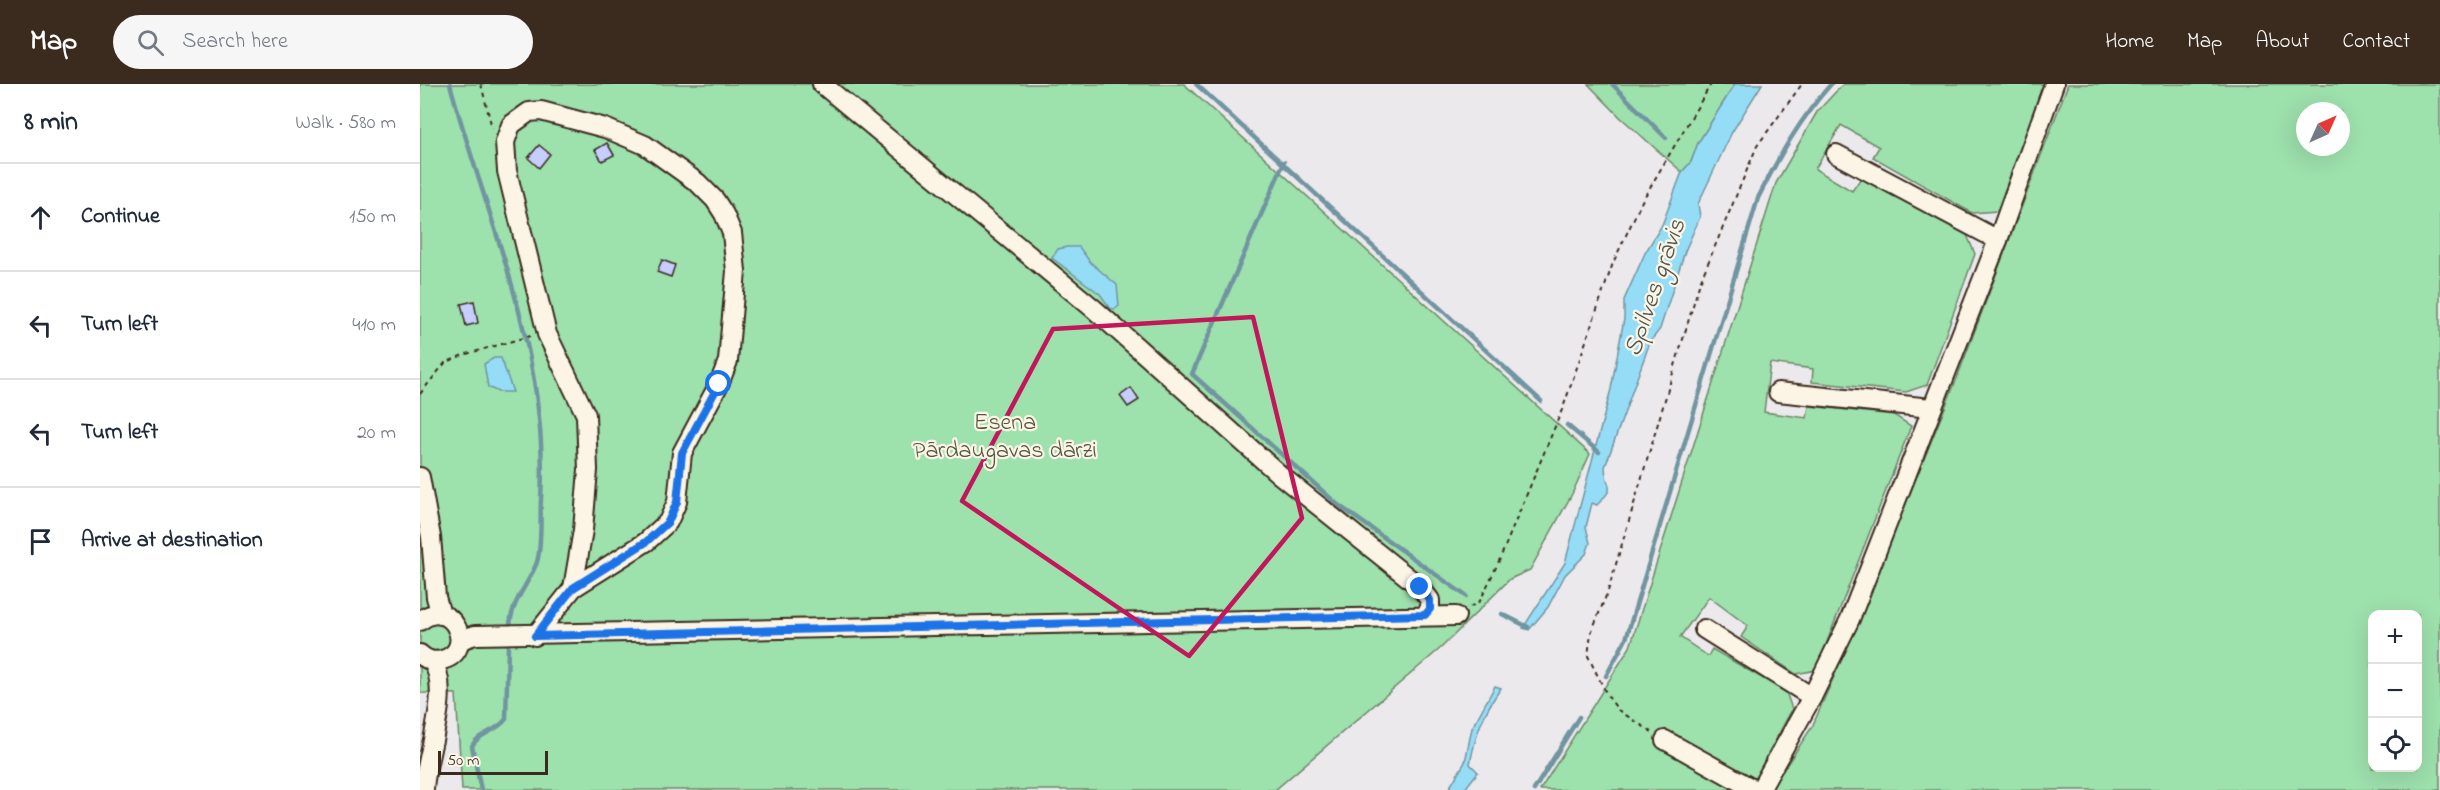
<!DOCTYPE html>
<html lang="en">
<head>
<meta charset="utf-8">
<style>
	body { margin:0; font-family:"Indie Flower",sans-serif; background:#f6f6f7; color:#1f2937 }
	.controls { position:absolute; right:18px; bottom:18px; display:grid; overflow:hidden; border-radius:12px; box-shadow:0 6px 24px #0002 }
	.controls button { width:54px; height:54px; display:grid; place-items:center; padding:0; border:0; border-bottom:2px solid #e0e1e3; background:#fff; color:#1f2937; font:30px sans-serif }
	.compass { position:absolute; left:1876px; top:18px; width:54px; height:54px; border-radius:50%; background:#fff; box-shadow:0 6px 24px #0002; rotate:45deg }
	.scale { position:absolute; left:18px; bottom:15px; width:110px; box-sizing:border-box; padding-left:6px; border:3px solid #3b2a1e; border-top:0; font-size:16px; line-height:21px; white-space:nowrap; color:#3b2a1e; -webkit-text-stroke:4px #fcf5e5; paint-order:stroke }
	.stop { position:absolute; width:18px; height:18px; margin:-14px; border:4px solid #1a73e8; border-radius:50%; background:#fff }
	.stop.end { background:#1a73e8; border-color:#fff; box-shadow:0 2px 6px #0008 }
	.list { margin:0; padding:0; list-style:none }
	h2 { display:flex; justify-content:space-between; align-items:center; height:78px; margin:0; padding:0 24px; font-size:26px }
	h2 small { font-size:20px; font-weight:400; color:#747a83 }
	.list li { display:grid; grid-template-columns:39px 1fr auto; gap:18px; align-items:center; box-sizing:border-box; height:108px; padding:0 24px; border-top:2px solid #e0e1e3 }
	.list b { display:block; font-size:22px; white-space:nowrap }
	.list em { font-size:20px; font-style:normal; color:#747a83 }
	.icon { flex:none; width:33px; height:33px; fill:none; stroke:currentColor; stroke-width:2; stroke-linecap:round; stroke-linejoin:round }
	.map { position:relative; flex:none; width:2020px; height:706px; overflow:hidden }
	header { display:flex; align-items:center; gap:36px; box-sizing:border-box; height:84px; padding:0 30px; background:#3b2a1e; color:#fff }
	header strong { font-size:28px }
	nav { display:flex; gap:33px; margin-inline-start:auto; font-size:21px }
	.search { width:420px; height:54px; background:#f6f6f7; display:flex; align-items:center; gap:15px; box-sizing:border-box; padding:0 21px; border-radius:33px; color:#747a83; font-size:22px }
	main { display:flex }
	aside { flex:1; background:#fff }
	.map>svg:first-child { display:block }
</style>
</head>
<body>
<header>
<strong>Map</strong>
<div class="search"><svg class="icon" aria-label="search" viewBox="0 0 24 24"><circle cx="10" cy="10" r="6"/><path d="M15 15l6 6"/></svg>Search here</div>
<nav><a>Home</a><a>Map</a><a>About</a><a>Contact</a></nav>
</header>
<main>
<aside>
<h2>8 min<small>Walk · 580 m</small></h2>
<ul class="list">
<li><svg class="icon" aria-label="ahead" viewBox="0 0 24 24"><path d="M12 20V5M6 11l6-6 6 6"/></svg><div><b>Continue</b></div><em>150 m</em></li>
<li><svg class="icon" aria-label="left" viewBox="0 0 24 24"><path d="M17 20v-9H6M10 6l-5 5 5 5"/></svg><div><b>Turn left</b></div><em>410 m</em></li>
<li><svg class="icon" aria-label="left" viewBox="0 0 24 24"><path d="M17 20v-9H6M10 6l-5 5 5 5"/></svg><div><b>Turn left</b></div><em>20 m</em></li>
<li><svg class="icon" aria-label="arrive" viewBox="0 0 24 24"><path d="M6 21V4h12l-3 4 3 4H6"/></svg><div><b>Arrive at destination</b></div></li>
</ul>
</aside>
<div class="map">
<svg width="2020" height="706" viewBox="0 0 2020 706">
	<rect width="100%" height="100%" fill="#ece9ed"/>
	<filter id="ink" filterUnits="userSpaceOnUse"><feTurbulence type="fractalNoise" baseFrequency=".0167" numOctaves="2"/><feDisplacementMap in="SourceGraphic" scale="12" xChannelSelector="R" yChannelSelector="G"/><feConvolveMatrix kernelMatrix="1 2 1 2 8 2 1 2 1" color-interpolation-filters="sRGB"/></filter>
	<g filter="url(#ink)">
		<!-- green -->
		<g fill="#9de1ad" stroke="#6c8666" stroke-width="1.5" fill-rule="evenodd">
			<polygon points="0,0 764,0 1170,370 1152,410 1110,486 1090,495 1022,563 855,706 42,706 36,610 0,609"/>
			<polygon points="1168,0 1315,0 1278,59 1271,78 1262,88 1200,33"/>
			<polygon points="1423,0 1624,0 1577,127 1552,129 1453,73 1459,63 1421,41 1395,85 1432,107 1441,94 1547,151 1555,170 1507,301 1486,308 1392,298 1393,285 1350,279 1344,328 1387,334 1389,322 1474,331 1491,342 1396,586 1376,590 1321,553 1328,542 1289,513 1260,553 1288,572 1292,565 1366,608 1372,625 1329,706 1120,706 1210,563 1356,99 1397,28"/>
			<path d="M1648 0H2020V706H1350L1392 643 1433 549 1537 294ZM1885 27H1921V63H1885ZM1952 530H1998V684H1952Z"/>
		</g>
		<!-- water -->
		<g fill="#95ddf7" stroke="#7195a0" stroke-width="1.5">
			<path d="M1315 0H1342L1312 48 1278 120 1280 133 1265 167 1240 245 1230 258 1185 383C1185 406 1199 399 1177 421L1172 419 1166 443 1170 459 1166 470 1145 491 1128 523 1109 546 1103 544 1145 479 1191 305 1204 235V216L1225 169 1242 141 1262 88 1271 78 1278 59Z"/>
			<polygon points="647,163 659,163 670,178 697,201 699,222 695,225 691,225 680,210 632,174 638,165"/>
			<polygon points="74,274 81,274 93,308 78,308 68,303 64,280"/>
			<path d="M1075 602 1081 604C1062 631 1056 649 1050 680L1058 688 1044 706H1028L1045 678 1052 644Z"/>
		</g>
		<g fill="none" stroke-linecap="round" stroke-linejoin="round">
			<!-- stream -->
			<g stroke="#7195a0" stroke-width="4.5">
				<path d="M30 0C67 137 130 269 121 415 120 432 122 462 117 478 109 500 92 516 90 541"/>
				<polyline points="776,0 1121,317"/>
				<polyline points="1192,0 1246,54"/>
				<polyline points="864,78 772,290 917,420 1046,512"/>
				<polyline points="1147,341 1179,368"/>
				<polyline points="1082,530 1108,543"/>
				<path d="M1186 592 1206 555 1338 114C1359 72 1380 35 1411 0"/>
				<path d="M61 706 52 662C58 649 77 648 86 635L88 563"/>
				<polyline points="1114,706 1159,633"/>
			</g>
		</g>
		<!-- building -->
		<g fill="#c6cdff" stroke="#3b2a1e" stroke-width="1.5">
			<polygon points="187,59 194,71 182,77 175,66"/>
			<polygon points="119,61 130,70 119,84 108,74"/>
			<polygon points="242,176 255,181 251,193 237,188"/>
			<polygon points="54,217 58,239 46,242 41,220"/>
			<polygon points="711,304 719,316 708,323 700,312"/>
		</g>
		<g fill="none" stroke-linecap="round" stroke-linejoin="round">
			<!-- minor casing -->
			<g stroke="#3b2a1e" stroke-width="22">
				<g id="minor">
					<polyline points="402,0 674,225 860,391 1000,503 1010,516 1010,525 1005,531"/>
					<polyline points="1416,70 1578,156"/>
					<polyline points="1358,308 1511,324"/>
					<polyline points="0,393 11,453 16,513 21,531"/>
					<path d="M0 537C32 511 58 567 22 576 14 578 6 576 0 570"/>
					<polyline points="1284,545 1392,613"/>
					<polyline points="115,552 153,504 163,446 168,386 166,331 127,250 87,87 85,58 91,41 109,28 121,27 185,44 225,61 278,99 295,116 304,130 312,149 316,187 308,277 299,300 262,369 257,418 248,438 226,458 153,504"/>
					<polyline points="40,556 55,551 1036,532"/>
					<polyline points="1245,656 1335,706"/>
					<path d="M4 706C5 672 33 607 12 577"/>
					<polyline points="1340,706 1392,613 1430,535 1578,156 1634,0"/>
				</g>
			</g>
			<!-- path -->
			<g stroke="#3b2a1e" stroke-width="2" stroke-dasharray="4.5 4.5" stroke-linecap="butt">
				<polyline points="61,0 72,44"/>
				<polyline points="0,310 25,279 43,271 110,252"/>
				<polyline points="1050,523 1060,517 1079,477 1144,321 1193,179 1222,117 1291,0"/>
				<polyline points="1232,648 1198,626 1187,611 1168,572 1171,549 1188,507 1280,198 1337,62 1382,0"/>
			</g>
			<!-- minor -->
			<use href="#minor" stroke="#fcf5e5" stroke-width="18"/>
		</g>
	</g>
	<g fill="none" stroke-linecap="round" stroke-linejoin="round" filter="url(#ink)">
		<!-- route -->
		<polyline stroke="#1a73e8" stroke-width="8" points="299,300 262,369 257,418 248,438 226,458 153,504 115,552 1005,531 1010,525 1010,516 1000,503"/>
	</g>
	<!-- marked area -->
	<path fill="none" stroke="#c2185b" stroke-width="4.5" stroke-linejoin="round" d="M833 233 882 434 769 572 542 417 633 245Z"/>
	<g text-anchor="middle" dominant-baseline="central" stroke-width="4.5" stroke-linejoin="round" paint-order="stroke">
		<!-- park labels -->
		<g font-size="24" fill="#545842" stroke="#fcf5e5">
			<text x="585" y="339">Esena<tspan x="585" dy="28">Pārdaugavas dārzi</tspan></text>
		</g>
		<!-- water labels -->
		<g font-size="26" font-style="italic" fill="#525754" stroke="#fcf5e5">
			<text transform="translate(1236 204) rotate(-71)">Spilves grāvis</text>
		</g>
	</g>
</svg>
<div class="controls">
<button>+</button>
<button>−</button>
<button><svg class="icon" aria-label="locate" viewBox="0 0 24 24"><circle cx="12" cy="12" r="6"/><path d="M12 2v4M12 18v4M2 12h4M18 12h4"/></svg></button>
</div>
<svg class="compass" viewBox="-18 -18 36 36"><path d="M0-13l5 13h-10z" fill="#e53935"/><path d="M0 13l5-13h-10z" fill="#747a83"/></svg>
<div class="scale">50 m</div>
<div class="stop" style="left:299px;top:300px"></div>
<div class="stop end" style="left:1000px;top:503px"></div>
</div>
</main>
</body>
</html>
